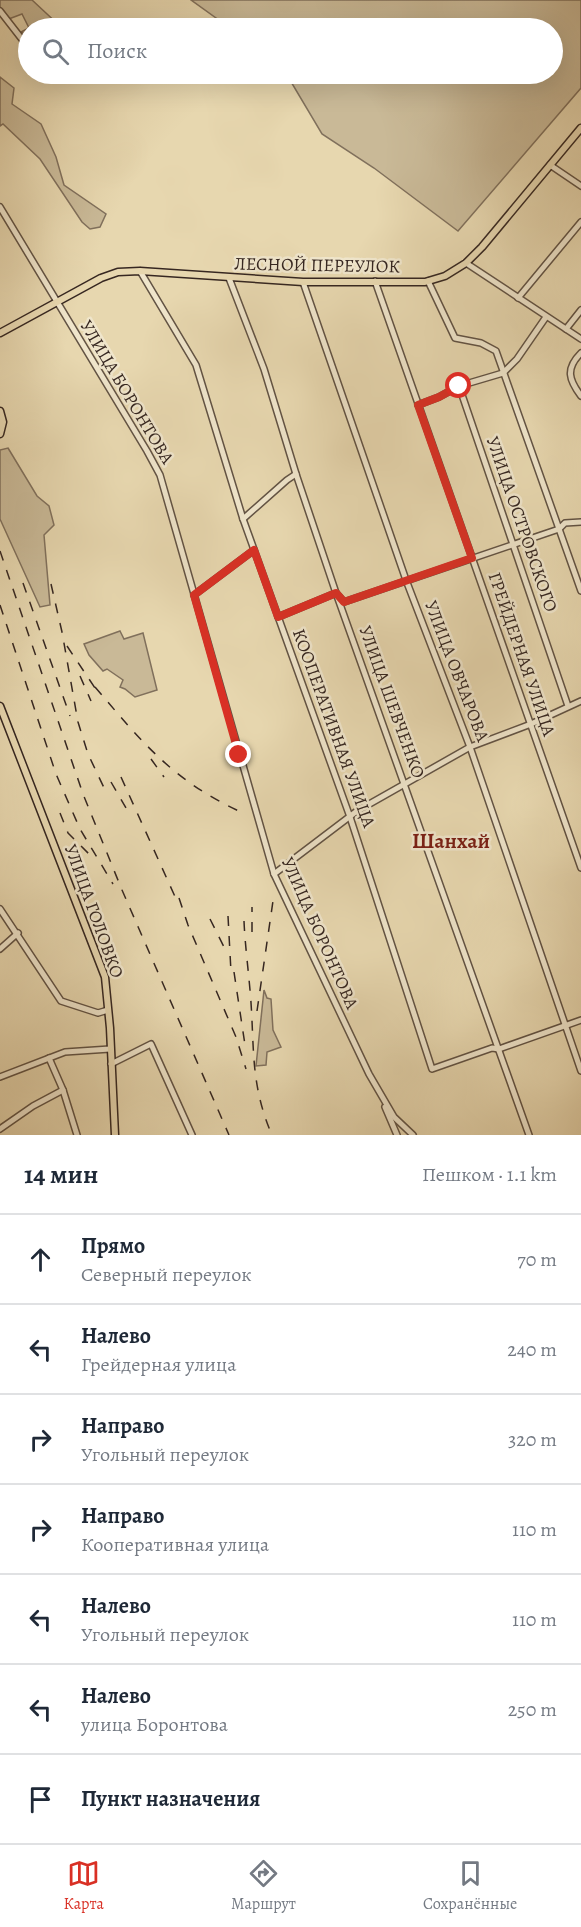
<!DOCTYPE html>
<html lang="ru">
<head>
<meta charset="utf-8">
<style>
	body { margin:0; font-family:Alegreya,serif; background:#f2f2f3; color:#1f2937 }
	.stop { position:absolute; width:18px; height:18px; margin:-14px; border:4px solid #d93025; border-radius:50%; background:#fff }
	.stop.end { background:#d93025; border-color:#fff; box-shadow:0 2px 6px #0008 }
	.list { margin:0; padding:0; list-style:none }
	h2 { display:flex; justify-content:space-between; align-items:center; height:78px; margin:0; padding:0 24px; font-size:26px }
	h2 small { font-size:20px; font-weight:400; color:#747a83 }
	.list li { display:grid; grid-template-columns:39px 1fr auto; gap:18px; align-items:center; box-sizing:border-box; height:90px; padding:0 24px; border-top:2px solid #e0e1e3 }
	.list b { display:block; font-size:22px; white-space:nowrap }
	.list p { margin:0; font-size:20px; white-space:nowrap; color:#747a83 }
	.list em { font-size:20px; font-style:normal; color:#747a83 }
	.icon { flex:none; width:33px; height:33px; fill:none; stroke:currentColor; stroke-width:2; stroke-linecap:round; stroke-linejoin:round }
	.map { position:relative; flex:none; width:581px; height:1135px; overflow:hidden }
	.search { position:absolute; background:#fff; box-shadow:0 6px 24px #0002; left:18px; right:18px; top:18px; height:66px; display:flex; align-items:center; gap:15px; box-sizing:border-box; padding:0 21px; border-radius:33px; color:#747a83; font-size:22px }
	.sheet { height:708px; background:#fff }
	nav { display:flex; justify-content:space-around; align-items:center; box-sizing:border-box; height:84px; border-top:2px solid #e0e1e3; background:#fff; font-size:16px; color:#747a83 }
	nav a { display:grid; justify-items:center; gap:3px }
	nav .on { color:#d93025 }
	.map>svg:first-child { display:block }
</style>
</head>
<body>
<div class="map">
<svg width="581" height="1135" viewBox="0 0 581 1135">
	<rect width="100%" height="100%" fill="#e7d7af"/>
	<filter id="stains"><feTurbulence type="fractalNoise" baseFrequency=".00333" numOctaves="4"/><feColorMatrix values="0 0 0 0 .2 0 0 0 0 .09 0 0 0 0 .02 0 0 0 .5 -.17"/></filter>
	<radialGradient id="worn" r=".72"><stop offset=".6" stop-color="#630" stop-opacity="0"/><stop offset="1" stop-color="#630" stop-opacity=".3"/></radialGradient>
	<!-- green -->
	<g fill="#c9b997" stroke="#80705c" stroke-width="1.5">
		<polygon points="0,0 32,0 61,27 28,28 28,35 21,32 29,28 22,14 6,20 0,11"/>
		<polygon points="191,0 581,0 581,88 458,231 374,168 322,134 290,80 283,74 552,74 552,28 230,28"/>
		<polygon points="0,77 14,88 12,104 41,124 56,157 64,185 106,214 100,227 90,229 82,222 40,159 3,124 0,126"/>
		<polygon points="8,448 37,496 49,506 54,525 44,535 50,605 40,607 0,519 0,450"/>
		<polygon points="120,631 124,639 143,633 157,690 135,697 125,689 120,687 123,680 107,669 103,671 89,655 84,644"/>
		<polygon points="264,990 267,998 271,999 273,1030 281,1047 267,1052 266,1065 256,1066"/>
	</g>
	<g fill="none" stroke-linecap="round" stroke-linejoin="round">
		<!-- minor casing -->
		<g stroke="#625344" stroke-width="8">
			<g id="minor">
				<polyline points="0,11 28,47"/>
				<polyline points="550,165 581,186"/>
				<polyline points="0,207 147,451 160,475 274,874 369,1074 394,1117 413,1135"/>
				<polyline points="466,263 581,339"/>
				<polyline points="140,271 196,365 243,519 350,817 432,1069 492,1048 499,1049 581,1020"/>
				<polyline points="229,278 264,369 296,474 336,593 529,1135"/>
				<polyline points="375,281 581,868"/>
				<polyline points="428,281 455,338 481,343 496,351 581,591"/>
				<polyline points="303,282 406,580 470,747 581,1071"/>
				<polyline points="518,298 581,222"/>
				<polyline points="566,329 581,310"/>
				<path d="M581 353C565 369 569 380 581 396"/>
				<polyline points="459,386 568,706"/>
				<polyline points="418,405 439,397 459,386 503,373 517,359 546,317"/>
				<polyline points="243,519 287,480 296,474"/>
				<polyline points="194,595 254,550"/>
				<polyline points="278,617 336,593 344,602 559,529 565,523 581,522"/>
				<polyline points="274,874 357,811 470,747 531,724 581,701"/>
				<polyline points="0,909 61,1001 98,1013 108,1010"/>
				<polyline points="0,949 18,933"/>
				<polyline points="49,1058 63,1090 77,1135"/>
				<polyline points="111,1064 151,1044 192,1135"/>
				<polyline points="0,1077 65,1052 110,1049"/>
				<polyline points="385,1107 397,1135"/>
				<polyline points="0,1129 33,1106 63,1090"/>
			</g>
		</g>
		<!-- major casing -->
		<g stroke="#362721" stroke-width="9">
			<g id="major">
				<polyline points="0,333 101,278 118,272 140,271 303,282 425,282 445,276 466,263 482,247 581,128"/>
				<polyline points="0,411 3,422 0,434"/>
				<polyline points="0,706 105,977 110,1028 115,1135"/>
			</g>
		</g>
		<!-- minor -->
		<use href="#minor" stroke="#efe5cb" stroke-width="5"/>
		<!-- major -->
		<use href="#major" stroke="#e7d7af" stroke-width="6"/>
		<!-- rail -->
		<g stroke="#362721" stroke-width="1.5" stroke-dasharray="10 10" stroke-linecap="butt">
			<polyline points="0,551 83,794 122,890 229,1135"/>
			<polyline points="23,583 70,716"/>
			<polyline points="51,584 62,632 78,722 88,754 106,792"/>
			<polyline points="0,605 56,774 80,829 113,884"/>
			<polyline points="67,646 99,694"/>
			<polyline points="80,676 91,701"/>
			<path d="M95 687C142 742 173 781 241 812"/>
			<polyline points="151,759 164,777"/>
			<polyline points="121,777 177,901"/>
			<polyline points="111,782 130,815"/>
			<polyline points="60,813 68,833 91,856"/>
			<polyline points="179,898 188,925 236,1037 246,1069"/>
			<polyline points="228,916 231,972"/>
			<polyline points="210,919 227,953"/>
			<path d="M244 921C245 944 248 967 250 990 255 1044 249 1082 272 1135"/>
			<polyline points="252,932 252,907"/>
			<polyline points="234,972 245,1045"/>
			<polyline points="257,1011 274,894"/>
		</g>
	</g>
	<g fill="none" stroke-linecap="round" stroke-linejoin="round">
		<!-- route -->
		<polyline stroke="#d93025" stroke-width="8" points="239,755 194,595 254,550 278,617 336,593 344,602 472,558 418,405 439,397 459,386"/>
	</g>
	<g text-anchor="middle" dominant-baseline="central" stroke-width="5" stroke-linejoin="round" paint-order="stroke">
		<!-- street labels -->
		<g font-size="18" fill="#362721" stroke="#efe5cb">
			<text transform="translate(317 265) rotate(1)">ЛЕСНОЙ ПЕРЕУЛОК</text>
			<text transform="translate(127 392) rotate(59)">УЛИЦА БОРОНТОВА</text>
			<text transform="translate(522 524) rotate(71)">УЛИЦА ОСТРОВСКОГО</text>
			<text transform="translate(522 654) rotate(71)">ГРЕЙДЕРНАЯ УЛИЦА</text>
			<text transform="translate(457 671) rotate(69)">УЛИЦА ОВЧАРОВА</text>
			<text transform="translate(392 702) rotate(70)">УЛИЦА ШЕВЧЕНКО</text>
			<text transform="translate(334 728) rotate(70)">КООПЕРАТИВНАЯ УЛИЦА</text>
			<text transform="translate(94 911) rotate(70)">УЛИЦА ГОЛОВКО</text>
			<text transform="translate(320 933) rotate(66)">УЛИЦА БОРОНТОВА</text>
		</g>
		<!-- quarter labels -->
		<g font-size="21" font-weight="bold" fill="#7a1f14" stroke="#efe5cb">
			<text x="451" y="841">Шанхай</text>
		</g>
	</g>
	<rect width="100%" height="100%" filter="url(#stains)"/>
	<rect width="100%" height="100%" fill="url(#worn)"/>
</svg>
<div class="stop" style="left:459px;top:386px"></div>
<div class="stop end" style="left:239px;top:755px"></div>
<div class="search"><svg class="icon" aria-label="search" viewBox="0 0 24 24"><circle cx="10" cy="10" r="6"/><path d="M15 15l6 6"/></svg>Поиск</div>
</div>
<section class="sheet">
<h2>14 мин<small>Пешком · 1.1 km</small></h2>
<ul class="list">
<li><svg class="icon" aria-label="ahead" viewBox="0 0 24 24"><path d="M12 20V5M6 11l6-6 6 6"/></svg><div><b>Прямо</b><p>Северный переулок</p></div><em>70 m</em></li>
<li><svg class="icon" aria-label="left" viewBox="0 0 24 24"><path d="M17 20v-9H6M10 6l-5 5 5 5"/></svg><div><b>Налево</b><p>Грейдерная улица</p></div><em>240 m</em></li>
<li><svg class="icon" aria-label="right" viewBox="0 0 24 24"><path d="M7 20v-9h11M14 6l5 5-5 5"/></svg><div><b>Направо</b><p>Угольный переулок</p></div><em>320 m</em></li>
<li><svg class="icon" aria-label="right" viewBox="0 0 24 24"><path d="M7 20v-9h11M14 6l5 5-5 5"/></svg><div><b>Направо</b><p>Кооперативная улица</p></div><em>110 m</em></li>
<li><svg class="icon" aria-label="left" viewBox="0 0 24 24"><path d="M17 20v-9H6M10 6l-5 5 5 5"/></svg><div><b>Налево</b><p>Угольный переулок</p></div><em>110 m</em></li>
<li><svg class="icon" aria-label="left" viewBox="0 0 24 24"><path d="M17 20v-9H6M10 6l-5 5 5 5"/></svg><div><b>Налево</b><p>улица Боронтова</p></div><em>250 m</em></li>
<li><svg class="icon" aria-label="arrive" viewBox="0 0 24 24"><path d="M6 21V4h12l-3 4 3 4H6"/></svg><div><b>Пункт назначения</b></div></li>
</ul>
</section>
<nav>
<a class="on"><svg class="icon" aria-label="map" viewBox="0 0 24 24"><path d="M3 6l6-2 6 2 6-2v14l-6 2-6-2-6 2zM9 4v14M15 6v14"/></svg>Карта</a>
<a><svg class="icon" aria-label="directions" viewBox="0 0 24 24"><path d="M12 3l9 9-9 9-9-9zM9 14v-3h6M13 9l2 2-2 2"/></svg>Маршрут</a>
<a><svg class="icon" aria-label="saved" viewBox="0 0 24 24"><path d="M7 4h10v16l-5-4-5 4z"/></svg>Сохранённые</a>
</nav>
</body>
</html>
